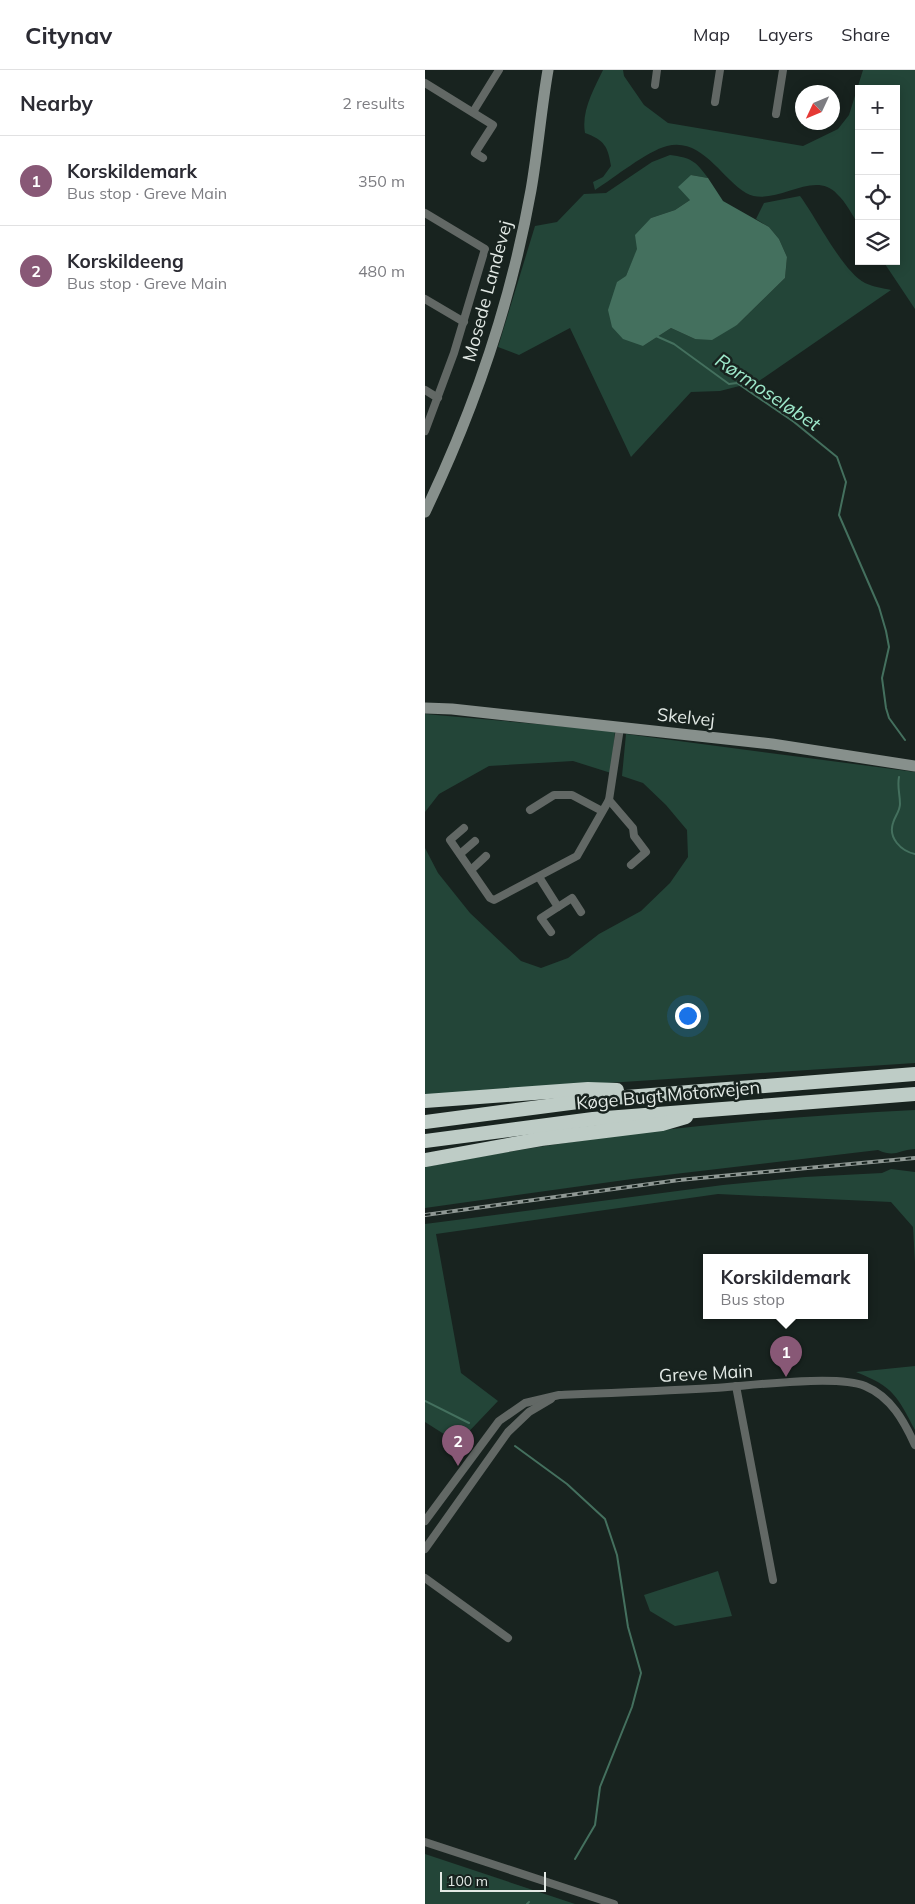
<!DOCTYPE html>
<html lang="en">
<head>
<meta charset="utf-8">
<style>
	body { margin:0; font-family:Mulish,sans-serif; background:#f7f7f7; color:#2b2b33 }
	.controls { position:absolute; right:15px; top:15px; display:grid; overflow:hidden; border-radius:0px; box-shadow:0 2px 12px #0003 }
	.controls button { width:45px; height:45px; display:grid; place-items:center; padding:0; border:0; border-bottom:1px solid #e1e1e2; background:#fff; color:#2b2b33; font:25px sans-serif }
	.compass { position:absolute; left:370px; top:15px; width:45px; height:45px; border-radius:50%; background:#fff; box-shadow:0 2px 12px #0003; rotate:226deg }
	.scale { position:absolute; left:15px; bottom:12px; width:106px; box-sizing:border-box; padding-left:5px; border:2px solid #e2e9e5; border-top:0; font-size:14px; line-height:18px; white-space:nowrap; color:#e2e9e5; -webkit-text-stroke:4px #18231f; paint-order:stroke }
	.you { position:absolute; left:262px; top:945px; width:18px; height:18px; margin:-12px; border:4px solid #fff; border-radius:50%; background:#1a73e8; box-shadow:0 0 0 8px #1a73e833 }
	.badge { display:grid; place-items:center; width:32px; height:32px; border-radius:50%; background:#885876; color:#fff; font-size:16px; font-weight:700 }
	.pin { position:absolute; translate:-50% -41px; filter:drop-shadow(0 1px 2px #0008) }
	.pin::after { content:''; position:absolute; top:26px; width:18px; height:15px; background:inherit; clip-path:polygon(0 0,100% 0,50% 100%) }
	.popup { position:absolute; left:278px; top:1184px; width:165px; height:65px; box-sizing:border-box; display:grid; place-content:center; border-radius:0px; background:#fff; filter:drop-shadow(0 1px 4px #0005); font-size:16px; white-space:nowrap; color:#7c7c81 }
	.popup b { font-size:19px; color:#2b2b33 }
	.popup::after { content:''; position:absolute; left:50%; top:100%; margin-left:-10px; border:10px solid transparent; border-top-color:#fff }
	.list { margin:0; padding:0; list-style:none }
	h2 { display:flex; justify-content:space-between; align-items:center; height:65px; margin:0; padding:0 20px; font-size:21px }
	h2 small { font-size:16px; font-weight:400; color:#7c7c81 }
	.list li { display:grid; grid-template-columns:32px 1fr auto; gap:15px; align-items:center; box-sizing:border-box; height:90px; padding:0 20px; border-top:1px solid #e1e1e2 }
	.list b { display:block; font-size:19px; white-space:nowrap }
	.list p { margin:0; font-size:16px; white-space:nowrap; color:#7c7c81 }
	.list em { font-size:16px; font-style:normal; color:#7c7c81 }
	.icon { flex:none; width:28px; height:28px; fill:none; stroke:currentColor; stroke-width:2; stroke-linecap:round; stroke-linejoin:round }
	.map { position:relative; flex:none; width:490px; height:1834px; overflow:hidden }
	header { display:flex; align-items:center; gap:30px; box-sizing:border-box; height:70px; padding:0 25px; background:#fff; border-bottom:1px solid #e1e1e2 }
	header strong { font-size:24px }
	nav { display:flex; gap:28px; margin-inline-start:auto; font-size:18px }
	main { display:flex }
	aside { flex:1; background:#fff }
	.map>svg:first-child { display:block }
</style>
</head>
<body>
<header>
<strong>Citynav</strong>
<nav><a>Map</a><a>Layers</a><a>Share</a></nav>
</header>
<main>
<aside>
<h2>Nearby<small>2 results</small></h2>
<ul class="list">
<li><span class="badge">1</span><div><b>Korskildemark</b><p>Bus stop · Greve Main</p></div><em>350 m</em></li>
<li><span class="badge">2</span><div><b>Korskildeeng</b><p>Bus stop · Greve Main</p></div><em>480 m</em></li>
</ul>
</aside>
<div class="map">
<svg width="490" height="1834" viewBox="0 0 490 1834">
	<rect width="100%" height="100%" fill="#18231f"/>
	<!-- green -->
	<g fill="#234538">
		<path d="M178 0H198L199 6 219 35 243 53 378 76 413 59 424 45 438 0H490V239L458 191H471V19H434V155C427 145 421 132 412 124 388 98 349 139 321 123 297 109 277 67 242 76 222 81 189 108 170 120L168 112 178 107 186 96C183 76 179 70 160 63 156 41 169 19 178 0Z"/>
		<path d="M245 85C266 88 270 90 283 108L266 105 265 130 250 140 226 148 201 206 218 276 246 258 270 269 312 255 360 208 362 187 354 169 344 157 331 149 339 133 375 126C391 147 418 202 440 213 448 217 458 218 466 220L334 311 295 321 266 322 206 387 145 258 94 285 73 277 110 156 132 152 159 124 181 123 227 92Z"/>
		<polygon points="0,644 190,661 186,703 148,691 64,696 14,724 0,742"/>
		<polygon points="201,664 490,702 490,993 0,1025 0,778 13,803 45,843 96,891 116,898 143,888 174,864 216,841 245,813 263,787 262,760 241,735 218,713 197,706"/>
		<path d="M490 1040V1079C472 1080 471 1088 453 1080L207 1109 0 1138V1097C162 1065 326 1048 490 1040Z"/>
		<polygon points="466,1099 490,1102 490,1193 488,1157 466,1132 293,1124 11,1164 36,1303 73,1331 33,1373 0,1352 0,1154 298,1115 380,1107 457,1103"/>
		<path d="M490 1296V1360C472 1326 469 1317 431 1302Z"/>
		<polygon points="293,1501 307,1546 250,1556 225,1541 219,1525"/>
		<polygon points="0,1784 150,1834 0,1834"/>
	</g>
	<!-- water -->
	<polygon fill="#44705e" points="266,105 283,108 298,131 344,157 354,169 362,187 360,208 312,255 287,270 270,269 246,258 218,276 198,269 187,257 183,240 192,212 201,206 212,179 210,165 226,148 250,140 265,130 253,117"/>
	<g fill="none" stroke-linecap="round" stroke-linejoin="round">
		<!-- stream -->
		<g stroke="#44705e" stroke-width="2">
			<polyline points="231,266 249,274 304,314 312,313 369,352 412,387 421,412 414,445 454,537 461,561 464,577 457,608 461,638 464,648 480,670"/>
			<path d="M474 707C472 717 475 724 475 734 475 741 470 746 468 753 463 768 476 781 490 784"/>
			<polyline points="0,1331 44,1353"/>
			<polyline points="90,1376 142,1414 180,1449 192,1485 203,1557 216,1603 207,1637 175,1717 170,1755 150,1789"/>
			<polyline points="102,1834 104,1832"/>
		</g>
		<!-- street -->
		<g stroke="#626865" stroke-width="8">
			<polyline points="0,13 68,55 50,83 58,88"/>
			<polyline points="230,15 232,0"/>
			<polyline points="290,32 295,0"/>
			<polyline points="48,42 74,0"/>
			<polyline points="351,44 358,0"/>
			<polyline points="0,143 60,179 29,283 0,361"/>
			<polyline points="0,229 39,252"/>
			<polyline points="0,320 13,328"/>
			<polyline points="184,730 208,758 209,766 221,782 206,795"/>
			<polyline points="105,740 129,725 147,725 177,741"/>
			<polyline points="39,758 25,770 65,828 69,830 152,786 184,730 195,658"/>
			<polyline points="35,784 50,771"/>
			<polyline points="46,800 61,786"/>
			<polyline points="114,807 133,837 116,848 126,862"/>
			<polyline points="133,837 147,828 156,842"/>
			<polyline points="311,1316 348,1510"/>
			<path d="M0 1451 74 1351 100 1333 134 1325C185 1323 237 1321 289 1318 323 1316 412 1304 440 1316 466 1327 479 1351 490 1375"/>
			<polyline points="0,1479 83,1362 104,1342 126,1329"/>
			<polyline points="0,1508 83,1568"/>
			<polyline points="0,1772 189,1834"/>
		</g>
		<!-- secondary -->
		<g stroke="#87908c" stroke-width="11">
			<path d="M0 442C49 340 86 232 106 120 113 80 116 40 123 0"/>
			<polyline points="0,638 27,639 347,674 490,696"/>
		</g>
		<!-- highway -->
		<g stroke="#beccc6" stroke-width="14">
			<polyline points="0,1031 163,1019 192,1020"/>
			<polyline points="0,1052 176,1029 490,1004"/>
			<polyline points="0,1071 168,1049 490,1024"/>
			<polyline points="0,1090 116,1069 237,1054 261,1047"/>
		</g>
		<!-- rail casing -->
		<g stroke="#8f9894" stroke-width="4">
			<polyline id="rail" points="0,1145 254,1110 490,1088"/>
		</g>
		<!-- rail -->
		<use href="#rail" stroke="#18231f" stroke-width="2" stroke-dasharray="5.5" stroke-linecap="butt"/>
	</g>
	<g text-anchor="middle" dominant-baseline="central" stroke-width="5" stroke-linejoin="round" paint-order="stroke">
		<!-- street labels -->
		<g font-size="18" fill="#e2e9e5" stroke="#18231f">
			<text transform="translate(62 221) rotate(-75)">Mosede Landevej</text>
			<text transform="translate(261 647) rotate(6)">Skelvej</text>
			<text transform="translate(243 1025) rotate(-5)">Køge Bugt Motorvejen</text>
			<text transform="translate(281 1303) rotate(-3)">Greve Main</text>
		</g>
		<!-- water labels -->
		<g font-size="19" font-style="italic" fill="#9ee9cb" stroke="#18231f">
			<text transform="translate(343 322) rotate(34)">Rørmoseløbet</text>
		</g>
	</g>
</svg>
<div class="controls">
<button>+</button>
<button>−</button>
<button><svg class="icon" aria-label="locate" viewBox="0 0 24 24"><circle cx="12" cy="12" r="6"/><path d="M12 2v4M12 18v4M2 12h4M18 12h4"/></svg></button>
<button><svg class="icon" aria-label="layers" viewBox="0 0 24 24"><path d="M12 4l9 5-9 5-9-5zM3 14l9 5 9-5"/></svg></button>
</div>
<svg class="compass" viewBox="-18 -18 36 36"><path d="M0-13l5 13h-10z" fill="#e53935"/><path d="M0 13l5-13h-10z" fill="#7c7c81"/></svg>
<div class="scale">100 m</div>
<div class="you"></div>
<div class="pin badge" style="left:361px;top:1307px">1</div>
<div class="popup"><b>Korskildemark</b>Bus stop</div>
<div class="pin badge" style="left:33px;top:1396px">2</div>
</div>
</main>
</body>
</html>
